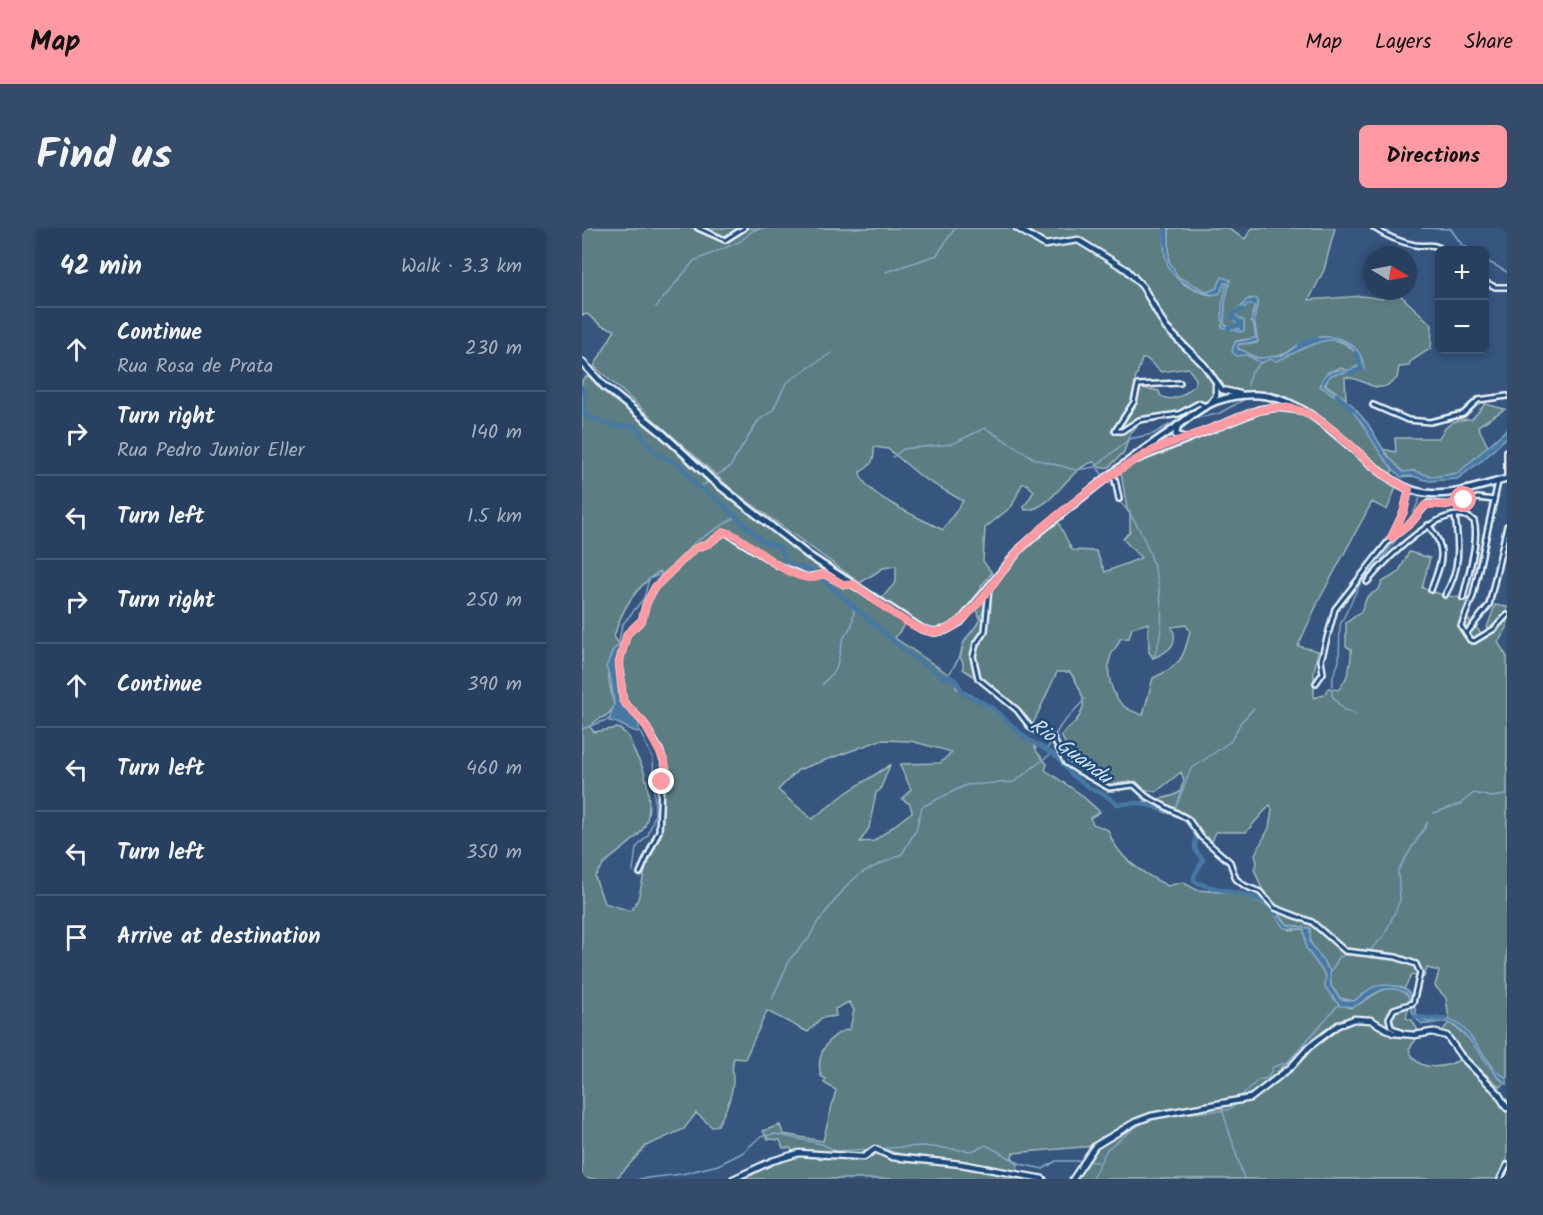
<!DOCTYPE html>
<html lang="en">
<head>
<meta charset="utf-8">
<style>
	body { margin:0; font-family:Kalam,sans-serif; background:#344b69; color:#f1f3f6 }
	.controls { position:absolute; right:18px; top:18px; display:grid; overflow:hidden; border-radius:9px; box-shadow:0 3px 9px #0003 }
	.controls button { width:54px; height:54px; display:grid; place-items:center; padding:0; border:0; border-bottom:2px solid #445975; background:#284060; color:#f1f3f6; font:30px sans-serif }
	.compass { position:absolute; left:781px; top:18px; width:54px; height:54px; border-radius:50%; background:#284060; box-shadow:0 3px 9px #0003; rotate:100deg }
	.stop { position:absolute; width:18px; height:18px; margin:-14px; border:4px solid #ff9aa2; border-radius:50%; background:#fff }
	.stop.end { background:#ff9aa2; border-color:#fff; box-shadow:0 2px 6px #0008 }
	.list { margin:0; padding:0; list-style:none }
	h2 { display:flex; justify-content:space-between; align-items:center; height:78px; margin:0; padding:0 24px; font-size:26px }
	h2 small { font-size:20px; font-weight:400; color:#a5afbd }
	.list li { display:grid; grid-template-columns:39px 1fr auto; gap:18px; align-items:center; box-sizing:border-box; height:84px; padding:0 24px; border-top:2px solid #445975 }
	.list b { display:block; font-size:22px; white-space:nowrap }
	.list p { margin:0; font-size:20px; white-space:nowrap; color:#a5afbd }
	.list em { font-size:20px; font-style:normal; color:#a5afbd }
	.icon { flex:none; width:33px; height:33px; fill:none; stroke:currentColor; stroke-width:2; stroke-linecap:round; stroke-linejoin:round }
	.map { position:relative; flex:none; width:925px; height:951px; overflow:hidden; border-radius:9px }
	header { display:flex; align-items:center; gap:36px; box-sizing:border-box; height:84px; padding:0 30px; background:#ff9aa2; color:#111 }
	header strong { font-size:28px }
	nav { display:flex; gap:33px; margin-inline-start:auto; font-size:21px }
	.intro { display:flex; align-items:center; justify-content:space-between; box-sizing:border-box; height:144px; padding:0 36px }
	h1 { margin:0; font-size:42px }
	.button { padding:15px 27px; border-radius:9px; background:#ff9aa2; color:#111; font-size:21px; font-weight:700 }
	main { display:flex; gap:36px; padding:0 36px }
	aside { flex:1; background:#284060; border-radius:9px; box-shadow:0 3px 9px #0003 }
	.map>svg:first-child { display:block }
</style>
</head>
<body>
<header>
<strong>Map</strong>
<nav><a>Map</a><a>Layers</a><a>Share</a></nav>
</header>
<div class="intro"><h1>Find us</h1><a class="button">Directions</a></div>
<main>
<aside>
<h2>42 min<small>Walk · 3.3 km</small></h2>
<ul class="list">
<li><svg class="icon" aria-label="ahead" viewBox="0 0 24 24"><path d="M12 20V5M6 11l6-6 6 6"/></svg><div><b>Continue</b><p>Rua Rosa de Prata</p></div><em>230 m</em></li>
<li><svg class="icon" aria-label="right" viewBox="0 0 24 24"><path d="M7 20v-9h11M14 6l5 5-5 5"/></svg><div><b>Turn right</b><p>Rua Pedro Junior Eller</p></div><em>140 m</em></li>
<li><svg class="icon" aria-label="left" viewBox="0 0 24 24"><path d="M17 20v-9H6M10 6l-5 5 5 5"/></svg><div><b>Turn left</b></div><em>1.5 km</em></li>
<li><svg class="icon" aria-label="right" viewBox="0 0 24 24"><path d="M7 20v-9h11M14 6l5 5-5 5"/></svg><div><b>Turn right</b></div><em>250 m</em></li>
<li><svg class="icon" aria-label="ahead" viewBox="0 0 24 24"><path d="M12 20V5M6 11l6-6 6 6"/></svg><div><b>Continue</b></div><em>390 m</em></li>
<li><svg class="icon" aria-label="left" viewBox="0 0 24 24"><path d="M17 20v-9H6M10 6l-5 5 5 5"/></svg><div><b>Turn left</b></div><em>460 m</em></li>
<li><svg class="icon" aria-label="left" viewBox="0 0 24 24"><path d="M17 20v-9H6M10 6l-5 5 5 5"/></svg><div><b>Turn left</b></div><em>350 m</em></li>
<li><svg class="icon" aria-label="arrive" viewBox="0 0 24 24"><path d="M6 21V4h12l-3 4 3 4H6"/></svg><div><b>Arrive at destination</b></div></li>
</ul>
</aside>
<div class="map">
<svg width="925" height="951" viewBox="0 0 925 951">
	<rect width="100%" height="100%" fill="#365680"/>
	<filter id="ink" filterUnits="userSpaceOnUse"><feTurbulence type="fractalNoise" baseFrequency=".0167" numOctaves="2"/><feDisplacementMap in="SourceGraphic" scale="12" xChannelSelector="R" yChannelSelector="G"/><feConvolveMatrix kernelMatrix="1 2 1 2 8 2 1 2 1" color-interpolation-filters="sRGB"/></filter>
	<g filter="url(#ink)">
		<!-- green -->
		<g fill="#5c7d82" stroke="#a2b7bd" stroke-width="1.5" fill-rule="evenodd">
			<path d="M0 0H436L465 17 494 13 504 17 555 51 577 90 615 130 633 155V169L602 191 599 185 561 191 548 206 542 224 527 239 519 240 512 234C486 239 471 283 443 282L442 279 452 263 445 256H440L430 278 403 300 401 333 410 345 399 358 402 364C358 415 352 410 299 371L314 354V338L301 340 278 355 153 264 12 138 33 102 20 98 5 86 0 87ZM560 131H565L579 144 606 140 614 151 613 157C604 166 590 176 578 167L577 163 555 159 553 152ZM292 219 306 221 341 250 381 273 361 302C341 291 280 267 278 244 290 238 293 231 292 219Z"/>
			<path d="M441 0H582C582 38 590 59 630 67L639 63 642 55H645L640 99 659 104 662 102V93L653 89 666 76 673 78 670 86 674 110 654 113 651 119 679 135 688 130 694 133C716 124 748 98 771 122 776 127 779 132 776 138L768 143 758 140 746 144 738 158 765 175 786 202 811 242 808 247C776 220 740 181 699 168 681 163 661 168 644 162L629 140 586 96 564 58 551 43 501 11 488 10 466 14Z"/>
			<path d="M587 0H645L663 11 670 0H753L742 42 727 72 780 68 800 71 806 66 815 64 850 97 849 120 828 134 827 138 817 139 815 150C794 171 786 150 763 149L764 171 742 155C749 140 767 147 782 141 780 110 742 101 718 116 709 121 706 127 694 128 690 128 681 131 676 130 669 129 664 122 656 121V116L675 115 672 91 676 73 668 70 651 86 657 101 642 97 643 74 648 52 639 51 635 60 626 64 596 49 587 33Z"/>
			<path d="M10 145 150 267 324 394 313 410 375 452 374 460 395 470 452 516 455 524 465 536 463 542 497 565 518 584 508 590 511 596 526 602C535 630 560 645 586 658L600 654 615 662 663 666 686 679 708 702 722 701 724 720 744 748 743 759 755 774 768 780C789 774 801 749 826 767L828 774 824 790 830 792 837 804 812 802 786 788 765 791 712 828 673 865 560 889 542 901 519 909 512 918 431 925 430 929 436 937 434 945 326 928 300 921 277 927 210 925 209 920H201L198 912 186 911 181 903 198 897 201 906 241 913 254 862 242 855 244 851 239 848C233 827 247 805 268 801L272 782 267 774 253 781 254 788 239 790 226 804 185 783 163 831 152 830C149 839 151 845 151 854 150 870 144 883 136 897L130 899 114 885 102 901 64 918 34 951H0V152ZM78 343 81 353 70 368 63 389 50 403 42 417 35 438 40 473 65 494 86 536 81 557 79 604 64 639 56 671 49 683 22 675 13 649C23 629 45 621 59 604 73 588 66 545 55 529 48 517 50 506 35 500L12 504 8 499C13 489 28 491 32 477 28 458 19 429 38 417L32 409C39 382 53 359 78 343ZM299 512 329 513 370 524 358 535 319 536 318 538 329 561 320 571 328 576 330 584 292 613 278 614 287 600 294 565 298 562 308 537 267 563 230 591 196 562 216 542Z"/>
			<path d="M903 176 923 181 896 198 906 219 876 245 852 249 832 243 821 244 800 221 814 224 813 210H857C864 195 874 191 890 191Z"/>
			<path d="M693 181 714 182 724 186 815 257 805 282 790 274 737 372 716 418 736 423 732 443V470L742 467 746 460 756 462C766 452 770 434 769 421L764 418V395L779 384 785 369 797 361 800 354 816 345 827 324 848 330 840 360 861 367 892 372 884 389 902 408 913 377 925 379V400L916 414 925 429V850L915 845 896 819 867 791 864 770 853 758 857 743 845 740 842 749 830 746 822 761C802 753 788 761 772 773L758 770 749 758 748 743 728 714V703L717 698 706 697 684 671 672 641 675 635 673 626 687 600 690 582 688 577 664 604H634L630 613 625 609H617L600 590 558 575C573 569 584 573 598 564L602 552 599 544 574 564 562 561 554 553 533 559 527 557 489 528 479 507C506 485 508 474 488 444H475L450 498 440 484 424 470 381 441V434L378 429C381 407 390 407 398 391L394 378C420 348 443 317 476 294L490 322 514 323 523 344 559 330 541 311 548 303V284L545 282 539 244 559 232 682 183ZM566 395 567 424 571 430C588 423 597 416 590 399L604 397 608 403C602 431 598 438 571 450L561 487C555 485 548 483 543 479 529 468 523 443 529 427 532 420 536 419 538 411L547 410 550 400Z"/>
			<path d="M781 791 811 804 838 806 827 821C835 846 864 840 881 830L912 855 925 874V951H494L515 917 546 903 559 892 673 868 730 818 760 797Z"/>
			<path d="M867 795C882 804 899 822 908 837 913 845 914 849 923 855L918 859 883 827 870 809 860 803Z"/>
			<polygon points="295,925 459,951 163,951 195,933 220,926 270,930"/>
		</g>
		<!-- water -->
		<g fill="#4779a4" stroke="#87a9c6" stroke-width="1.5">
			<path d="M582 0H587V33L596 49 626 64 635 60 640 49 648 52 643 74 642 97 657 101 650 87 660 80 664 72 674 70 676 73 672 91 676 114 656 116V121C664 122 669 129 676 130 681 131 690 128 695 128 708 127 709 121 718 116 742 101 781 110 782 141 770 145 761 144 749 147L742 157 769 176 786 196 804 226 821 244 832 243 852 249 876 245 925 201V209L902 231 875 251 847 253 830 248 819 249C785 219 785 182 739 159 740 135 762 146 775 140L778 134C761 90 720 124 694 133L688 131 679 135 665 127 655 128 650 124 653 114 674 110 672 96 669 93 673 78 666 76 653 88 662 93V102L659 104 640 99V76L645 55H642L638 65C628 69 624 64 615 61 582 48 582 33 582 0Z"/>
			<path d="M38 417H42L35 438 39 473 57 493V504C45 503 39 494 27 493L32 477 29 451 24 439 31 422Z"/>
			<path d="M692 682 706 697 728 700V714L748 743 749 758 759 772 772 773C777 769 788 759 795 758 805 756 823 757 829 767 833 774 832 782 836 789L846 794C888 777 897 838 925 850V856C905 844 887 798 863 794 856 793 848 797 840 796 828 787 830 780 826 767 805 751 790 768 772 779L758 778 743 759 744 748 724 720 722 701 703 700 690 683Z"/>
		</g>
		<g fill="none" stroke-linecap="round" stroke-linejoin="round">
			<!-- stream -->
			<g stroke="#87a9c6" stroke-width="1.5">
				<polyline points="840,0 868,1"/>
				<polyline points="868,0 880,17 890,22"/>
				<polyline points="903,32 925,44"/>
				<polyline points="304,44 355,27 373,0"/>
				<polyline points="74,79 112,33 159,13 170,3 179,0"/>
				<polyline points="666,158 668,146 679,134"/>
				<polyline points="609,191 636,186 663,171"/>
				<polyline points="311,229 321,221 370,216 403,200 453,231 494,242 513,239 547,211 571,206 601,189"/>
				<polyline points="515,239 522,249"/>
				<polyline points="132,249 148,239 176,193 191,182 204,155 249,125"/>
				<polyline points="529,255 533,259"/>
				<polyline points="117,259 128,253"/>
				<path d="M537 273C569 304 592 385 572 428"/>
				<polyline points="823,297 832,284 839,267"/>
				<polyline points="799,332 819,305"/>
				<polyline points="409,364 415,354"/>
				<polyline points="36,419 40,397 62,370 67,351 85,344 113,314 152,290"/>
				<polyline points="364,451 379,427 382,414 395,397 405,373"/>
				<polyline points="240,457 254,441 261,411 270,397 272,383 270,378"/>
				<polyline points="774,486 762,482 750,468 751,448 757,434 758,397 779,354 796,335"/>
				<polyline points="0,501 27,491"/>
				<polyline points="465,521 479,497 503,471"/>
				<polyline points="593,581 609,541 649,513 659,494 672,480"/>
				<polyline points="852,585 878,576 892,565 909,569 925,567"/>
				<polyline points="51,643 54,620 66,607 73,586 71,531 58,504"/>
				<polyline points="782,723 788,722 802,708 818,673 816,642 846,594"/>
				<polyline points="748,745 758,728 778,726"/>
				<polyline points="190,771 208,731 227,710 235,695 267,655 281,644 320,626 334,602 340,579 384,557 432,554 470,525"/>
				<polyline points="658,869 676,852 686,850 691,839 706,834 757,776"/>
				<polyline points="640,881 662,951"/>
				<polyline points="505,933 516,934"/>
				<polyline points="57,951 100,946 136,937 160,925 179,908 193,906 240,916 254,923 340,918 390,923 404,917 439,936 461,941 474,933 498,933"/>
				<polyline points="510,951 525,921 561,894 588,887 646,882 655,876"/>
			</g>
			<!-- river -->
			<g stroke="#4779a4" stroke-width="4.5">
				<polyline points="583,0 584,14"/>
				<polyline points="646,100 657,97 658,94 649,88 660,81"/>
				<polyline points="718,118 724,113 734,111"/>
				<polyline points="768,145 780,141 774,125"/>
				<path d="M0 159 3 168V188L33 198H52L75 226 98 237 113 256 138 274 182 314 197 318 206 336 231 343 328 427C341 435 352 441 364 451L367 448 374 453 381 465 409 479 444 510 476 529 490 547 511 562 522 566 535 576 557 575 590 583"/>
				<polyline points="755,167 771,182"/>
				<path d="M600 588 614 605 613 621 621 632 612 648V653C640 668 674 659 694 686"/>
				<polyline points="833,789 862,791"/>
			</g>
			<!-- street casing -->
			<g stroke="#e8f1f8" stroke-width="8">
				<g id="street">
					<polyline points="116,0 143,12 162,0"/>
					<path d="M792 0C804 8 818 14 833 17 845 19 851 14 861 22"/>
					<polyline points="903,54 913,59 925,59"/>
					<polyline points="598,155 556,157 552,174 533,203 540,203 557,192 597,186 617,175 623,178"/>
					<polyline points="791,177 826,192 848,194 881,186 896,172 925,168"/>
					<polyline points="530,248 533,251 537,271"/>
					<polyline points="925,251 925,223"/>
					<polyline points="916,254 891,368 879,398 888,412 892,413 912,401 925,387"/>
					<path d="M846 297C867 321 859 335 849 362"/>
					<polyline points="810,310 829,295 846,275 866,277 896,270 912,272"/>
					<path d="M785 354C802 334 864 267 892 293 898 312 885 350 881 370"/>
					<polyline points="407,360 403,403 394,416 391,428 396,450 435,482 449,500 471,510 484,535 495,542 527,560 552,557 564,568 606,591 619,609 648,634 654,651 663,658 678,664 693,680 730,694 763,723 814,729 834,736 838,745 831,775 812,781 807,790 809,799 820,805"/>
					<path d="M863 367C879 341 877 317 873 288"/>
					<polyline points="884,406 907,377 925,298"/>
					<polyline points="734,455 741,445 739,432 753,381 809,310 822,283 827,261"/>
					<polyline points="58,645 77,603 79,557 84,540 78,522 62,495 41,473 37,435 45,406 60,392 64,376 73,359 112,321 127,315 143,304 195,337 225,349 242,346 263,357 271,356"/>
					<polyline points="918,951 925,937"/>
				</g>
			</g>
			<!-- secondary casing -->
			<g stroke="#e8f1f8" stroke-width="9">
				<g id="secondary">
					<polyline points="435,0 463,17 496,12 545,42 561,59 584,100 622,137 640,162 658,166"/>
					<polyline points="628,176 634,168 634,157"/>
					<polyline points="151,951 190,933 217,925 282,929 293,921 310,929 379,936 461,951"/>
					<polyline points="491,951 513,918 553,894 569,888 669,870 709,839 727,819 756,797 772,791 789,792 811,805 833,807 850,804 865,808 879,828 915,864 925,880"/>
				</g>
			</g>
			<!-- primary casing -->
			<g stroke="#e8f1f8" stroke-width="10">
				<g id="primary">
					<path d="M0 134 22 158 80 205 129 251 226 327 340 401 352 404 364 402 378 394 439 320 456 305C500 269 545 232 593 200 607 190 618 179 635 173 702 149 741 197 789 236 805 249 823 263 844 265 869 269 901 257 925 251"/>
					<polyline points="595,198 594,207 603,210"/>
					<polyline points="555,231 677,182 695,179 719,182"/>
				</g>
			</g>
			<!-- street -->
			<use href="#street" stroke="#1f4a7a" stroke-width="3"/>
			<!-- secondary -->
			<use href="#secondary" stroke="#1f4a7a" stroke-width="4.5"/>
			<!-- primary -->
			<use href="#primary" stroke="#1f4a7a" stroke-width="5"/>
		</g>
	</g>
	<g fill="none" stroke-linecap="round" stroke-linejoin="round" filter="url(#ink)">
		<!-- route -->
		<path stroke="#ff9aa2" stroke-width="8" d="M80 554 84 542 83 534 62 495 41 473 37 435 45 406 60 392 64 376 73 359 112 321 128 315 141 304C158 302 199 350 229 350 234 349 237 346 242 346L263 357 271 356C291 370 329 403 353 404 385 404 418 342 439 320 466 292 527 246 562 227 584 215 611 208 634 199 657 190 682 176 708 180 749 186 786 244 827 261L822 283 809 310 831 293 843 277H866L882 272"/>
	</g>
	<g text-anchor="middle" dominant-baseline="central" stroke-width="5" stroke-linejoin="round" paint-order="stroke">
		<!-- water labels -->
		<g font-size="20" font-style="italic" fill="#d0dfeb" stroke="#1f4a7a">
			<text transform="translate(488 524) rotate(37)">Rio Guandu</text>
		</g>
	</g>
</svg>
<div class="controls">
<button>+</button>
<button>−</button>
</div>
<svg class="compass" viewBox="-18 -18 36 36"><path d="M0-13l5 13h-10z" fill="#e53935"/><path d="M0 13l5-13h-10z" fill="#a5afbd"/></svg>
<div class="stop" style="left:882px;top:272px"></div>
<div class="stop end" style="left:80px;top:554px"></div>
</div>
</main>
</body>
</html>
